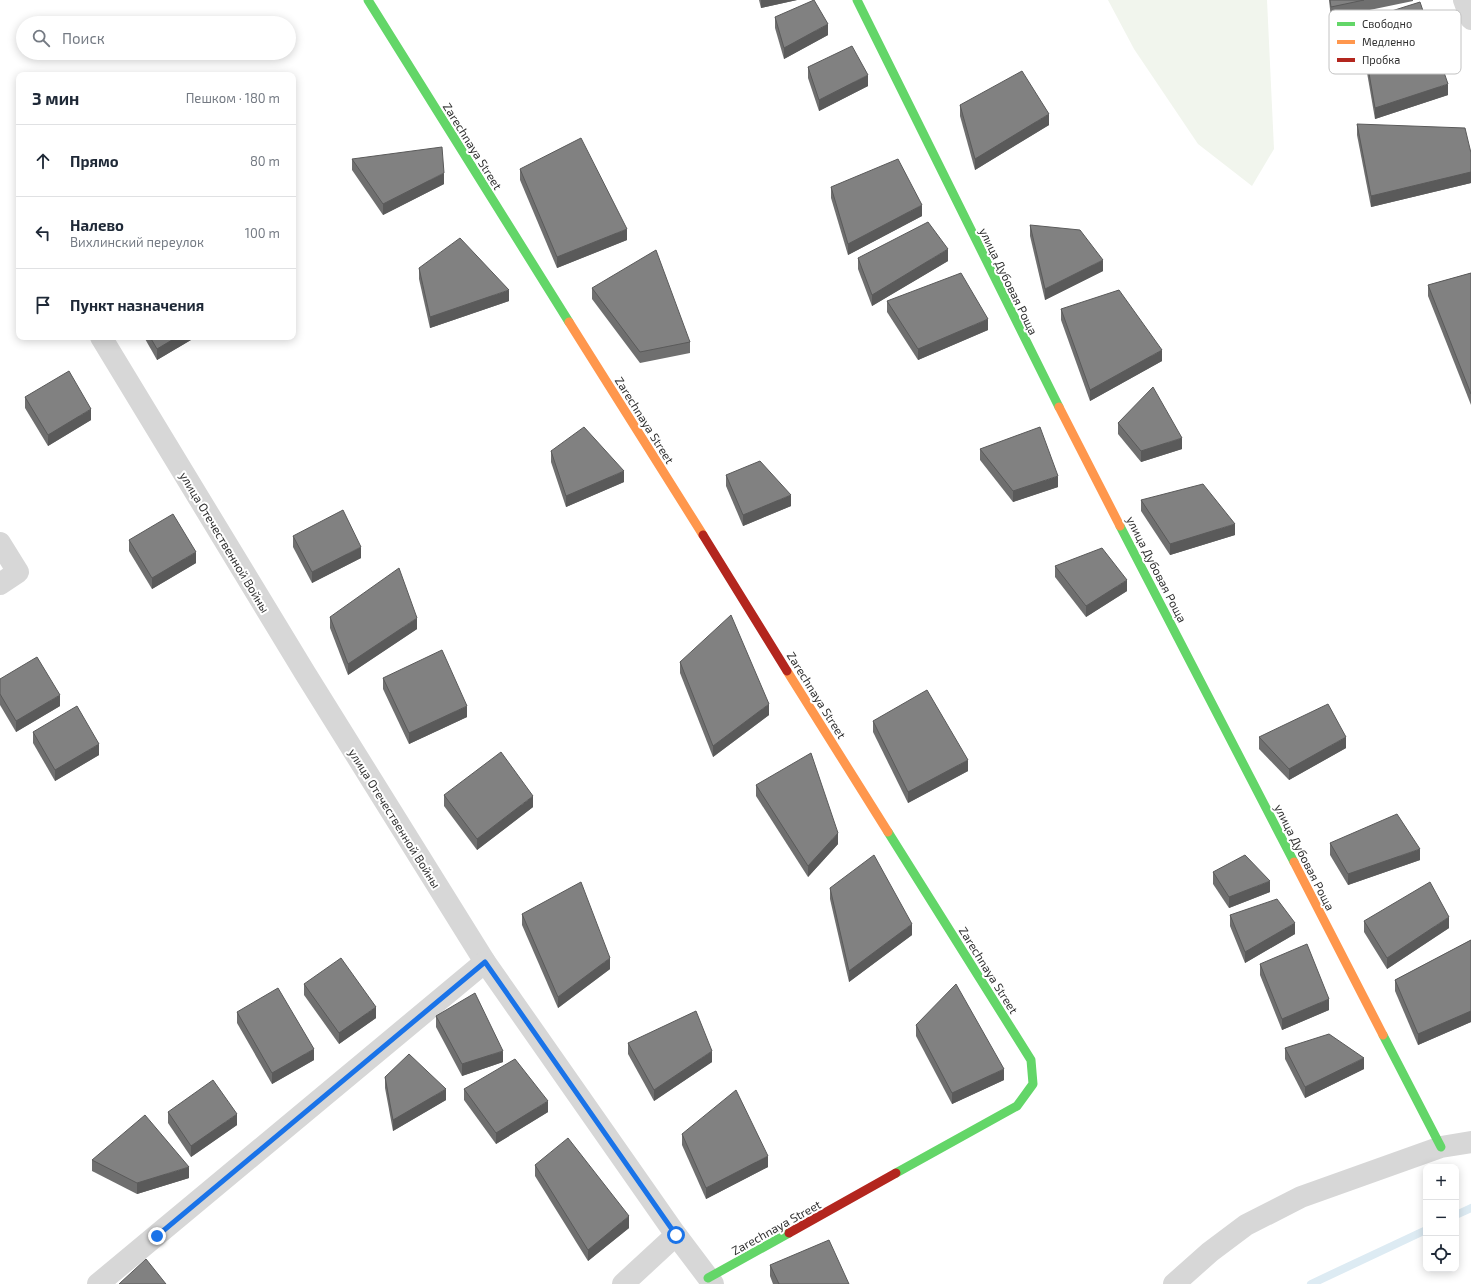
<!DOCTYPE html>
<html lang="ru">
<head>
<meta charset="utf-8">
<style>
	body { margin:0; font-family:"Exo 2",sans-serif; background:#f6f6f7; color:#1f2937 }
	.controls { position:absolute; right:12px; bottom:12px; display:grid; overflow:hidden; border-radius:8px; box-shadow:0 2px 10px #0003 }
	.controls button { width:36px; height:36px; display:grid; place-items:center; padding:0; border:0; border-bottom:1px solid #e0e1e3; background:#fff; color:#1f2937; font:20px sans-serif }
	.stop { position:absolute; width:12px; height:12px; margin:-9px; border:3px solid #1a73e8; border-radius:50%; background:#fff }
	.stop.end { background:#1a73e8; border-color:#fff; box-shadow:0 1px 4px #0008 }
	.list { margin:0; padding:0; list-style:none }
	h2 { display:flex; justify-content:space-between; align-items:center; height:52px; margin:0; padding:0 16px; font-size:17px }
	h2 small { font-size:13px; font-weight:400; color:#747a83 }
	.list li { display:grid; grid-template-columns:26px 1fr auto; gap:12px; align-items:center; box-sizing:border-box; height:72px; padding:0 16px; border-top:1px solid #e0e1e3 }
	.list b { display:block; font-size:15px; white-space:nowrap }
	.list p { margin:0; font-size:13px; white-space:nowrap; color:#747a83 }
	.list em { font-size:13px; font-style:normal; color:#747a83 }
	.icon { flex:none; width:22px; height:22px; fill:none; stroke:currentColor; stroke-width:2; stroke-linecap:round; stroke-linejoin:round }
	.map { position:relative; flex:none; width:1471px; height:1284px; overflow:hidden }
	.search { position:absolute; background:#fff; box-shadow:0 2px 10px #0003; left:16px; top:16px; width:280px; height:44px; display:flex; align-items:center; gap:10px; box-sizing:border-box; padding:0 14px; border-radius:22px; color:#747a83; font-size:15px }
	.panel { position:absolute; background:#fff; box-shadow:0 2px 10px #0003; left:16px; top:72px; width:280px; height:268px; border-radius:8px }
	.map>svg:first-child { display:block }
</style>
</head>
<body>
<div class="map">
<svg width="1471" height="1284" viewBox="0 0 1471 1284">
	<rect width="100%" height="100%" fill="#fff"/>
	<!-- green -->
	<polygon fill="#f1f5ed" points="1108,0 1267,0 1274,149 1252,186 1198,144 1134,49"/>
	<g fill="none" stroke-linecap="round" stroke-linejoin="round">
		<!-- stream -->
		<g stroke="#ddebf3" stroke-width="8">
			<polyline points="1456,1215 1471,1208"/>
			<polyline points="1311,1284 1426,1230"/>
		</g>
		<!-- street -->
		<g stroke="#d7d7d7" stroke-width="22">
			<polyline points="1464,0 1471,19"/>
			<polyline points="101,337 305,673 485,962 676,1235 713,1284"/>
			<polyline points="0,543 18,572 0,584"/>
			<polyline points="98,1284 485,962"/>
			<polyline points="623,1284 676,1235"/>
			<polyline points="1174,1284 1210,1252 1246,1225 1301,1197 1441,1147 1471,1142"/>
		</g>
		<!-- fast -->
		<g stroke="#63d668" stroke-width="9">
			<polyline points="368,0 569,322"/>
			<polyline points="857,0 1059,407"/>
			<polyline points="1120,526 1294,862"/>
			<polyline points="888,832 1031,1060 1033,1084 1017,1106 896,1173"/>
			<polyline points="1383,1035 1441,1147"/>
			<polyline points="708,1278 789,1233"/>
		</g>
		<!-- slow -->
		<g stroke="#ff974d" stroke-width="9">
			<polyline points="569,322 703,535"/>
			<polyline points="1059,407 1120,526"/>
			<polyline points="787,671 888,832"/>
			<polyline points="1294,862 1383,1035"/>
		</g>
		<!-- jam -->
		<g stroke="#b3261e" stroke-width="9">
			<polyline points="703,535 787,671"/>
			<polyline points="789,1233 896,1173"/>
		</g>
	</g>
	<!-- wall -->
	<g fill="#6f6f6f">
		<polygon points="759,0 797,0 761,8"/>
		<polygon points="1329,0 1413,0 1413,1 1331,18"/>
		<polygon points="775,17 828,35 784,59 775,28"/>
		<polygon points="1360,21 1448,95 1375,119 1360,32"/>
		<polygon points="808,67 868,86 819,111 808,78"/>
		<polygon points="960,105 1049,125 975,170 960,116"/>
		<polygon points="1357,124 1471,153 1471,183 1371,207 1357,135"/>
		<polygon points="352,159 444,184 383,215 352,170"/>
		<polygon points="520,169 627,240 557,268 520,180"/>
		<polygon points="831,187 922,216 848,255 831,198"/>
		<polygon points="1030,225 1103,271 1045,300 1030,236"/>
		<polygon points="858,258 948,261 872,306 858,269"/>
		<polygon points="419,268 509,301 430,328 419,279"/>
		<polygon points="1471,273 1471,405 1428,296 1428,285"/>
		<polygon points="592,288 690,342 690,353 640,363 592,299"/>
		<polygon points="887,301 988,330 918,360 887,312"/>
		<polygon points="1061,309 1162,361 1090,401 1061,320"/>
		<polygon points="144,337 196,337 157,360"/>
		<polygon points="25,397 91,420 48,446 25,408"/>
		<polygon points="1118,423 1182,449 1141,462 1118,434"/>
		<polygon points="980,449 1058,487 1013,502 980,460"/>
		<polygon points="551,451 624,482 566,507 551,462"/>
		<polygon points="726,475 791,506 743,526 726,486"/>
		<polygon points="1141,500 1235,535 1170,555 1141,511"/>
		<polygon points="293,536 361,558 312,583 293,547"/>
		<polygon points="129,540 196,563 152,589 129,551"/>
		<polygon points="1055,566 1127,591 1086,617 1055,577"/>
		<polygon points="330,617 417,629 348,675 330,628"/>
		<polygon points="680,662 769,715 713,757 680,673"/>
		<polygon points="383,678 467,717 409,744 383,689"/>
		<polygon points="0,679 60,706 16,732 0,705"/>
		<polygon points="873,721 968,771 908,803 873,732"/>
		<polygon points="33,732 99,755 55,781 33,743"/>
		<polygon points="1259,737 1346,748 1289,780 1259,749"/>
		<polygon points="756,785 838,844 808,877 756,796"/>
		<polygon points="444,795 533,807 477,850 444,806"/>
		<polygon points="1330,843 1420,860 1348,885 1330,855"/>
		<polygon points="1213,872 1270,892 1229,908 1213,884"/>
		<polygon points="830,888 912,935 849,982 830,899"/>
		<polygon points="522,914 610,969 558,1008 522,925"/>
		<polygon points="1230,915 1295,934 1245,963 1230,926"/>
		<polygon points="1364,921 1449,928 1387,969 1364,932"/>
		<polygon points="1471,940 1471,1022 1418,1045 1395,991 1395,980"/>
		<polygon points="1260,964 1329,1010 1282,1030 1260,975"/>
		<polygon points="304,984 376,1018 339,1044 304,995"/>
		<polygon points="237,1012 314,1060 272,1084 237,1023"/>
		<polygon points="436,1016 503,1062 462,1076 436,1027"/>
		<polygon points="916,1025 1004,1080 952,1104 916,1036"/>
		<polygon points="628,1043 712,1062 654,1101 628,1054"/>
		<polygon points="1285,1048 1364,1069 1305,1098 1285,1059"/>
		<polygon points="385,1077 446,1100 393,1131 385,1088"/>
		<polygon points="464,1089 548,1112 496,1144 464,1100"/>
		<polygon points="168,1112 237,1125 191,1157 168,1123"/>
		<polygon points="682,1134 768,1167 706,1199 682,1145"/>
		<polygon points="92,1160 189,1178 137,1194 92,1171"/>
		<polygon points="535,1165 629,1228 588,1261 535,1176"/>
		<polygon points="770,1265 849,1284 773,1284 770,1276"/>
	</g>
	<!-- shaded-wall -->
	<g fill="#5a5a5a">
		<polygon points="761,0 797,0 761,8"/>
		<polygon points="828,24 828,35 784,59 784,48"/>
		<polygon points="868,75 868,86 819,111 819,100"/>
		<polygon points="1448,84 1448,95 1375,119 1375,108"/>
		<polygon points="1049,114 1049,125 975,170 975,159"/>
		<polygon points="1471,172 1471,183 1371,207 1371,196"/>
		<polygon points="444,173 444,184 383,215 383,204"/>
		<polygon points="922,205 922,216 848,255 848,244"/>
		<polygon points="627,229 627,240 557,268 557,257"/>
		<polygon points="948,249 948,261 872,306 872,295"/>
		<polygon points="1103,260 1103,271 1045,300 1045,289"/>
		<polygon points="509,290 509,301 430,328 430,317"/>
		<polygon points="988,319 988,330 918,360 918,349"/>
		<polygon points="177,337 196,337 157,360 157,349"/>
		<polygon points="1162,350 1162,361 1090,401 1090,390"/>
		<polygon points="91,409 91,420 48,446 48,435"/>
		<polygon points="1182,438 1182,449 1141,462 1141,451"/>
		<polygon points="624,471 624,482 566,507 566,496"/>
		<polygon points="1058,476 1058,487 1013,502 1013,491"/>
		<polygon points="791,495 791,506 743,526 743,515"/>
		<polygon points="1235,524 1235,535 1170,555 1170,544"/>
		<polygon points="361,547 361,558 312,583 312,572"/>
		<polygon points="196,552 196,563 152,589 152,578"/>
		<polygon points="1127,580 1127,591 1086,617 1086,606"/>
		<polygon points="417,618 417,629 348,675 348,664"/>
		<polygon points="60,695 60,706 16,732 16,721"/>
		<polygon points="769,704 769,715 713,757 713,746"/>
		<polygon points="467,706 467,717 409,744 409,733"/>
		<polygon points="1346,737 1346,748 1289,780 1289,769"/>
		<polygon points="99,744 99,755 55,781 55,770"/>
		<polygon points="968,760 968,771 908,803 908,792"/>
		<polygon points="533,796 533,807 477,850 477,839"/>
		<polygon points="838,833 838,844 808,877 808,866"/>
		<polygon points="1420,849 1420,860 1348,885 1348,874"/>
		<polygon points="1270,881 1270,892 1229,908 1229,897"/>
		<polygon points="1449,917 1449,928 1387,969 1387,958"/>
		<polygon points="1295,923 1295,934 1245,963 1245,952"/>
		<polygon points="912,924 912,935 849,982 849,971"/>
		<polygon points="610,958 610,969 558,1008 558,997"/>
		<polygon points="1329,999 1329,1010 1282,1030 1282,1019"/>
		<polygon points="376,1007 376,1018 339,1044 339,1033"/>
		<polygon points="1471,1011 1471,1022 1418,1045 1418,1034"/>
		<polygon points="314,1049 314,1060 272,1084 272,1073"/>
		<polygon points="503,1051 503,1062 462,1076 462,1064"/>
		<polygon points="712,1051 712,1062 654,1101 654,1090"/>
		<polygon points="1364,1058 1364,1069 1305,1098 1305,1087"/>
		<polygon points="1004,1069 1004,1080 952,1104 952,1093"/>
		<polygon points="446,1089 446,1100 393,1131 393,1120"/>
		<polygon points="548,1101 548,1112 496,1144 496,1133"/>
		<polygon points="237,1114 237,1125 191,1157 191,1146"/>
		<polygon points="768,1156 768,1167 706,1199 706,1188"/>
		<polygon points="189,1167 189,1178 137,1194 137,1183"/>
		<polygon points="629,1216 629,1228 588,1261 588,1250"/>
	</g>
	<!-- building -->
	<g fill="#818181" stroke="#5a5a5a">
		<polygon points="814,0 828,24 784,48 775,17"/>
		<polygon points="1330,0 1364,0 1331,7"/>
		<polygon points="1420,2 1448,84 1375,108 1360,21"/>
		<polygon points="852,46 868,75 819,100 808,67"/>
		<polygon points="1022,71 1049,114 975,159 960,105"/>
		<polygon points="1357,124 1465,128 1471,153 1471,172 1371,196"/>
		<polygon points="581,138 627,229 557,257 520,169"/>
		<polygon points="442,147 444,173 383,204 352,159"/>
		<polygon points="898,159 922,205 848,244 831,187"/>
		<polygon points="928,222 948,249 872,295 858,258"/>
		<polygon points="1030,225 1080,230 1103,260 1045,289"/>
		<polygon points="460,238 509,290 430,317 419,268"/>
		<polygon points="656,250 690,342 640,352 592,288"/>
		<polygon points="961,273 988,319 918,349 887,301"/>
		<polygon points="1471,273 1471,394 1428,285"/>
		<polygon points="1119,290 1162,350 1090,390 1061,309"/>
		<polygon points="150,337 177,337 157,349"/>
		<polygon points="69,371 91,409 48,435 25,397"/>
		<polygon points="1153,387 1182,438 1141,451 1118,423"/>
		<polygon points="584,427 624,471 566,496 551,451"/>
		<polygon points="1040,427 1058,476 1013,491 980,449"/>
		<polygon points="760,461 791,495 743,515 726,475"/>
		<polygon points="1203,484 1235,524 1170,544 1141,500"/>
		<polygon points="343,510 361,547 312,572 293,536"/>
		<polygon points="173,514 196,552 152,578 129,540"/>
		<polygon points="1102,548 1127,580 1086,606 1055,566"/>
		<polygon points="399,568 417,618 348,664 330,617"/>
		<polygon points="731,615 769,704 713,746 680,662"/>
		<polygon points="442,650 467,706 409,733 383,678"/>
		<polygon points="37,657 60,695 16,721 0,694 0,679"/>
		<polygon points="927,690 968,760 908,792 873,721"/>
		<polygon points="1328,704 1346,737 1289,769 1259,737"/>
		<polygon points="77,706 99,744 55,770 33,732"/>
		<polygon points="501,752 533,796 477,839 444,795"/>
		<polygon points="811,753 838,833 808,866 756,785"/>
		<polygon points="1397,814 1420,849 1348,874 1330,843"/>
		<polygon points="874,855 912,924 849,971 830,888"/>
		<polygon points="1245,855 1270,881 1229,897 1213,872"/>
		<polygon points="581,882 610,958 558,997 522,914"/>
		<polygon points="1430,882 1449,917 1387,958 1364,921"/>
		<polygon points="1277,899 1295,923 1245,952 1230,915"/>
		<polygon points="1471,940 1471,1011 1418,1034 1395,980"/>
		<polygon points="1307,944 1329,999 1282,1019 1260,964"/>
		<polygon points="341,958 376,1007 339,1033 304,984"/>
		<polygon points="956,984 1004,1069 952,1093 916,1025"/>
		<polygon points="278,988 314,1049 272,1073 237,1012"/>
		<polygon points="475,993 503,1051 462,1064 436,1016"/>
		<polygon points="696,1011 712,1051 654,1090 628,1043"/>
		<polygon points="1329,1034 1364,1058 1305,1087 1285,1048"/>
		<polygon points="409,1054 446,1089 393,1120 385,1077"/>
		<polygon points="515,1059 548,1101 496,1133 464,1089"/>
		<polygon points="213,1080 237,1114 191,1146 168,1112"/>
		<polygon points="736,1090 768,1156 706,1188 682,1134"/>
		<polygon points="145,1115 189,1167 137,1183 92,1160"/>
		<polygon points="568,1138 629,1216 588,1250 535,1165"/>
		<polygon points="829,1240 849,1284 779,1284 770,1265"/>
		<polygon points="146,1259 166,1284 119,1284"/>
	</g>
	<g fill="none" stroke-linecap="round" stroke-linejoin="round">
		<!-- route -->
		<polyline stroke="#1a73e8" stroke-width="5" points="157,1236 485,962 676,1235"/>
	</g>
	<g text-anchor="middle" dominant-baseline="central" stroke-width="4" stroke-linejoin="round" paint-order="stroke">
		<!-- street labels -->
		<g font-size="12" fill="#333" stroke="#fff">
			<text transform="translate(473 146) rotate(58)">Zarechnaya Street</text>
			<text transform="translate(1009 281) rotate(64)">улица Дубовая Роща</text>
			<text transform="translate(645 420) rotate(58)">Zarechnaya Street</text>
			<text transform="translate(225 542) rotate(59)">улица Отечественной Войны</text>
			<text transform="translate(1157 569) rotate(63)">улица Дубовая Роща</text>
			<text transform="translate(817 695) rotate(58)">Zarechnaya Street</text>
			<text transform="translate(395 818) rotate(58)">улица Отечественной Войны</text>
			<text transform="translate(1305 857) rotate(63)">улица Дубовая Роща</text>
			<text transform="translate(989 970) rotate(58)">Zarechnaya Street</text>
			<text transform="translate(776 1227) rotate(-29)">Zarechnaya Street</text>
		</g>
	</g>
	<!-- legend -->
	<rect x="1329" y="10" width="132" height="64" rx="6" fill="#fff" stroke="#c2c2c2" stroke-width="1"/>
	<rect x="1337" y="22" width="18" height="4" fill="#63d668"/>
	<rect x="1337" y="40" width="18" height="4" fill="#ff974d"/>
	<rect x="1337" y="58" width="18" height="4" fill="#b3261e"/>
	<g font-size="11" fill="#333">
		<text x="1362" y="28">Свободно</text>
		<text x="1362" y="46">Медленно</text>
		<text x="1362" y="64">Пробка</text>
	</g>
</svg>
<div class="controls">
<button>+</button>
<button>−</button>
<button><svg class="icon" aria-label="locate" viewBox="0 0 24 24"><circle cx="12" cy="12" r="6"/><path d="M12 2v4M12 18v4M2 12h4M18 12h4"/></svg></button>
</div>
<div class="stop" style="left:676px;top:1235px"></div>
<div class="stop end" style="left:157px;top:1236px"></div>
<div class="search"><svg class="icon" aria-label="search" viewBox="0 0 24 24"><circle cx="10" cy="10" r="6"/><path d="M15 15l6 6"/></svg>Поиск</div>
<section class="panel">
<h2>3 мин<small>Пешком · 180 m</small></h2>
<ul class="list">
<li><svg class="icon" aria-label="ahead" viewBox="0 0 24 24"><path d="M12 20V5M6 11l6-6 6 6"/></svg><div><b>Прямо</b></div><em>80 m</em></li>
<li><svg class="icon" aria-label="left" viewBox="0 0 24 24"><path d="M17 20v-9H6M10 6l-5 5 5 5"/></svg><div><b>Налево</b><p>Вихлинский переулок</p></div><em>100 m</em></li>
<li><svg class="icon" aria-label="arrive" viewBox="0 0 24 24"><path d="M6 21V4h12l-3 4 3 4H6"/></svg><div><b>Пункт назначения</b></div></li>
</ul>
</section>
</div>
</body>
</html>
